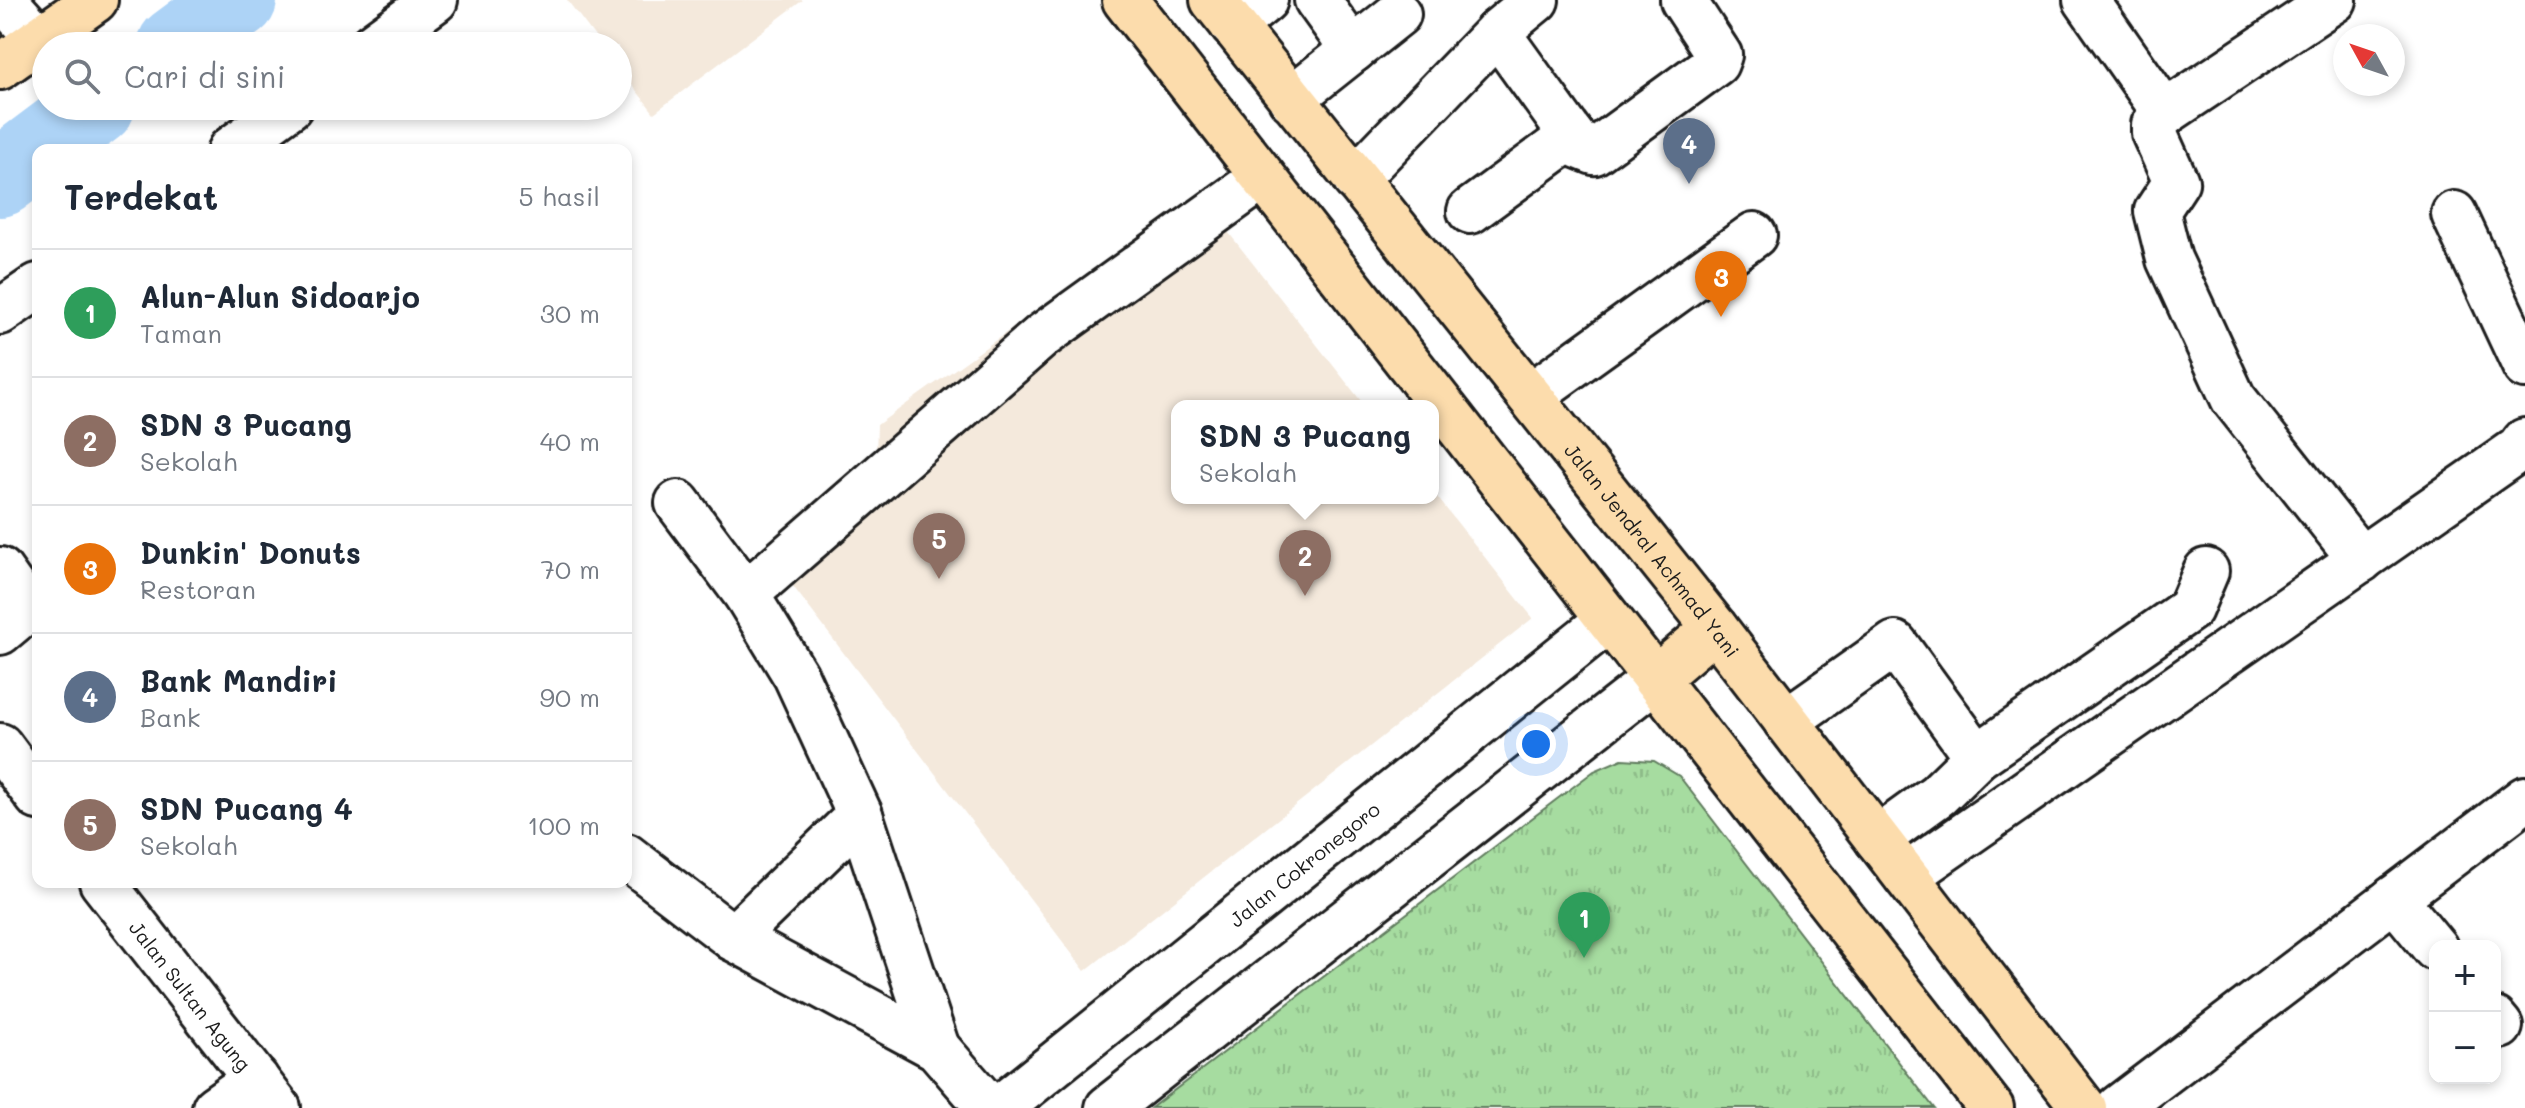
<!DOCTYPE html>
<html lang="id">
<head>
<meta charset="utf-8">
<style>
	body { margin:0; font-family:Mali,sans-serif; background:#f2f2f3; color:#1f2937 }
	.controls { position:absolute; right:24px; bottom:24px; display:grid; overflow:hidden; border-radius:16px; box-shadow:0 4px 12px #0003 }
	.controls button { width:72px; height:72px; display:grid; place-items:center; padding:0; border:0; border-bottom:2px solid #e0e1e3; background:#fff; color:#1f2937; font:40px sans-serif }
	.compass { position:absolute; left:2333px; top:24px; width:72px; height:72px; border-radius:50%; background:#fff; box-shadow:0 4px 12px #0003; rotate:310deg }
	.you { position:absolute; left:1536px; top:744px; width:28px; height:28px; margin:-20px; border:6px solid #fff; border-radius:50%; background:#1a73e8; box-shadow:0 0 0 12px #1a73e833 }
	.badge { display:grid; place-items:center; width:52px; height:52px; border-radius:50%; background:#1c1c1c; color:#fff; font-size:26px; font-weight:700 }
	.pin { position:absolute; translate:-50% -66px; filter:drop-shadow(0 2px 4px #0008) }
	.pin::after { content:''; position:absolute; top:42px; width:28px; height:24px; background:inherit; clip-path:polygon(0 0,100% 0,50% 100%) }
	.popup { position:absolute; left:1171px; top:400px; width:268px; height:104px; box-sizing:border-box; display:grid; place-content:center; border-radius:16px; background:#fff; filter:drop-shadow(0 2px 6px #0005); font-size:26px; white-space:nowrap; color:#747a83 }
	.popup b { font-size:30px; color:#1f2937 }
	.popup::after { content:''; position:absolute; left:50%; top:100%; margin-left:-16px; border:16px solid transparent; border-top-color:#fff }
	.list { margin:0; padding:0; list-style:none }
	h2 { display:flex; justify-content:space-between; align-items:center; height:104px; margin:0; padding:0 32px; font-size:34px }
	h2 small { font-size:26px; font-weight:400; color:#747a83 }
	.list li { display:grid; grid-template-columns:52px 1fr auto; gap:24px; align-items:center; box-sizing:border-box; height:128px; padding:0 32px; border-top:2px solid #e0e1e3 }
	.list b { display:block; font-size:30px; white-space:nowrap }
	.list p { margin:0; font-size:26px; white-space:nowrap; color:#747a83 }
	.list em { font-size:26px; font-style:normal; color:#747a83 }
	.icon { flex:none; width:44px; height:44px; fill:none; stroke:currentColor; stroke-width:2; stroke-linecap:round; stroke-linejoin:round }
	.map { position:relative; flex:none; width:2525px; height:1108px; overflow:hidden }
	.search { position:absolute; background:#fff; box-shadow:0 4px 12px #0003; left:32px; top:32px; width:600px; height:88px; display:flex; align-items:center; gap:20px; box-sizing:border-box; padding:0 28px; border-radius:44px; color:#747a83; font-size:30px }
	.panel { position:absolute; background:#fff; box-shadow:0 4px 12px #0003; left:32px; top:144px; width:600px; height:744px; border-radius:16px }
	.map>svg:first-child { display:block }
</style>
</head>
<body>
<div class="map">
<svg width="2525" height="1108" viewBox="0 0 2525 1108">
	<defs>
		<pattern id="park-tufts" width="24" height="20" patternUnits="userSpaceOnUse" patternTransform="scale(2)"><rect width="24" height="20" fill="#a6dca0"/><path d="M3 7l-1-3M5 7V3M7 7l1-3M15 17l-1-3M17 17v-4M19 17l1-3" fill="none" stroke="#8ebc89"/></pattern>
	</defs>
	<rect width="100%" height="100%" fill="#fff"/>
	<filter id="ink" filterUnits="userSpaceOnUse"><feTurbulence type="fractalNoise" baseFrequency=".0125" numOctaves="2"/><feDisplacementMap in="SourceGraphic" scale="16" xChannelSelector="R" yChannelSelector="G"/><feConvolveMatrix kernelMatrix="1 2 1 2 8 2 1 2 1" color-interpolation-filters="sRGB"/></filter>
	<g filter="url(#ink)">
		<!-- built -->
		<g fill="#f4e9dc">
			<polygon points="567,0 803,0 654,113 618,67 618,46 602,46"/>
			<polygon points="1199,195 1365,406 1177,406 1177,498 1433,498 1433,492 1533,618 1085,971 792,585 874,512 877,425"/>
		</g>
		<!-- park -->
		<polygon fill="url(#park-tufts)" stroke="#617c5e" stroke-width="2" points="1622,759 1654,761 1679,776 1934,1108 1151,1108 1594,771"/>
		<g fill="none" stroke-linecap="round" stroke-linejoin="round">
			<!-- river -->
			<g stroke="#add3f6" stroke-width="78">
				<polyline points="176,46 238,0"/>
				<polyline points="0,178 96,106"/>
			</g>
			<!-- minor casing -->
			<g stroke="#1c1c1c" stroke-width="50">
				<g id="minor">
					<polyline points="4,0 39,39"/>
					<polyline points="1317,0 1353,50"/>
					<polyline points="2086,0 2165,113"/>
					<polyline points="2334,0 2165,113 2154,125 2154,133 2176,182 2157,211 2169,259 2233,398 2361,560"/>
					<polyline points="1233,26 1265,0"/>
					<polyline points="1497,32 1579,146 1594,152 1716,63 1719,55 1683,0"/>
					<polyline points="372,46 435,0"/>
					<polyline points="1291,99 1398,14"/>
					<polyline points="230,150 290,106"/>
					<polyline points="1355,179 1497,32 1536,0"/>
					<polyline points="1470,211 1572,136"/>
					<polyline points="2454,214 2525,366"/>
					<polyline points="0,312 38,286"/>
					<polyline points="1530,396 1754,235"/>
					<polyline points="678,503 746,594"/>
					<polyline points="0,570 24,604 18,617 0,632"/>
					<polyline points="1786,721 1895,644 1977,757"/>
					<polyline points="0,746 38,797"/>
					<polyline points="1877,839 1938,795 1977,757 2190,609 2206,571"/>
					<polyline points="626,856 733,938 937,1048 989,1108"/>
					<polyline points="1906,876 2519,449 2525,441"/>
					<path id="s1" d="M102 882 278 1108"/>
					<polyline points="2394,898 2435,948"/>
					<polyline points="733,938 860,815"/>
					<polyline points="2495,1020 2500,1026"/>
					<polyline points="937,1048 860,815 796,676 746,594 1042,336 1263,177"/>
					<polyline points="215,1108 256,1079"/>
					<path id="s2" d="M1000 1108 1607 621"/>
					<polyline points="1108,1108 1655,679"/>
					<polyline points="2118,1108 2525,799"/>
				</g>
			</g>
			<!-- major casing -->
			<g stroke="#1c1c1c" stroke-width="50">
				<polyline id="major" points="0,67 95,0"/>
			</g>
			<!-- highway casing -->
			<g stroke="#1c1c1c" stroke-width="50">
				<g id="highway">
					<polyline points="1125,0 1991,1108"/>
					<path id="s3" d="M1213 0 1715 628 2084 1108"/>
					<polyline points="1655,679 1715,628"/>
				</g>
			</g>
			<!-- minor -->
			<use href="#minor" stroke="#fff" stroke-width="44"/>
			<!-- major -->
			<use href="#major" stroke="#fcdcac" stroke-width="44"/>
			<!-- highway -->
			<use href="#highway" stroke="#fcdcac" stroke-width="44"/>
		</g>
	</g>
	<g text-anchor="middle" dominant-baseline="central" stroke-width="6" stroke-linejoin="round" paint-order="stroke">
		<!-- street labels -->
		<g font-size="20" fill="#1c1c1c" stroke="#fff">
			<text stroke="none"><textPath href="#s3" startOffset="704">Jalan Jendral Achmad Yani</textPath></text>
			<text stroke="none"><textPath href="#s2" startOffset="390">Jalan Cokronegoro</textPath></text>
			<text stroke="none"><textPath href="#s1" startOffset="144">Jalan Sultan Agung</textPath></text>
		</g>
	</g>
</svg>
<div class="controls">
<button>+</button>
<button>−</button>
</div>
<svg class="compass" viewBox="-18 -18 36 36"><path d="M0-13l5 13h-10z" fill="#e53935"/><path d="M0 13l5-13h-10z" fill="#747a83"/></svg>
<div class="you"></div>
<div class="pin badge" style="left:1584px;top:958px;background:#2e9e5b">1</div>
<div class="pin badge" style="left:1305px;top:596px;background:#8d6e63">2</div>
<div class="popup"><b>SDN 3 Pucang</b>Sekolah</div>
<div class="pin badge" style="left:1721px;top:317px;background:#e8710a">3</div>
<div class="pin badge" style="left:1689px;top:184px;background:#5c6f8a">4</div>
<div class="pin badge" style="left:939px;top:579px;background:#8d6e63">5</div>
<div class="search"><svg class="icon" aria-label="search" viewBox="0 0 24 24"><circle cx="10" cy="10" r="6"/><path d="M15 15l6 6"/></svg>Cari di sini</div>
<section class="panel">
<h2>Terdekat<small>5 hasil</small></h2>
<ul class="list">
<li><span class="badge" style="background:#2e9e5b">1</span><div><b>Alun-Alun Sidoarjo</b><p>Taman</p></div><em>30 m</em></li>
<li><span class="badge" style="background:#8d6e63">2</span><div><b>SDN 3 Pucang</b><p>Sekolah</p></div><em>40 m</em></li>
<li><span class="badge" style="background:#e8710a">3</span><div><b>Dunkin' Donuts</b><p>Restoran</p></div><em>70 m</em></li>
<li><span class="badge" style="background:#5c6f8a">4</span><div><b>Bank Mandiri</b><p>Bank</p></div><em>90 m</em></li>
<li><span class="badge" style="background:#8d6e63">5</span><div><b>SDN Pucang 4</b><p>Sekolah</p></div><em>100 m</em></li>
</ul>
</section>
</div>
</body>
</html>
